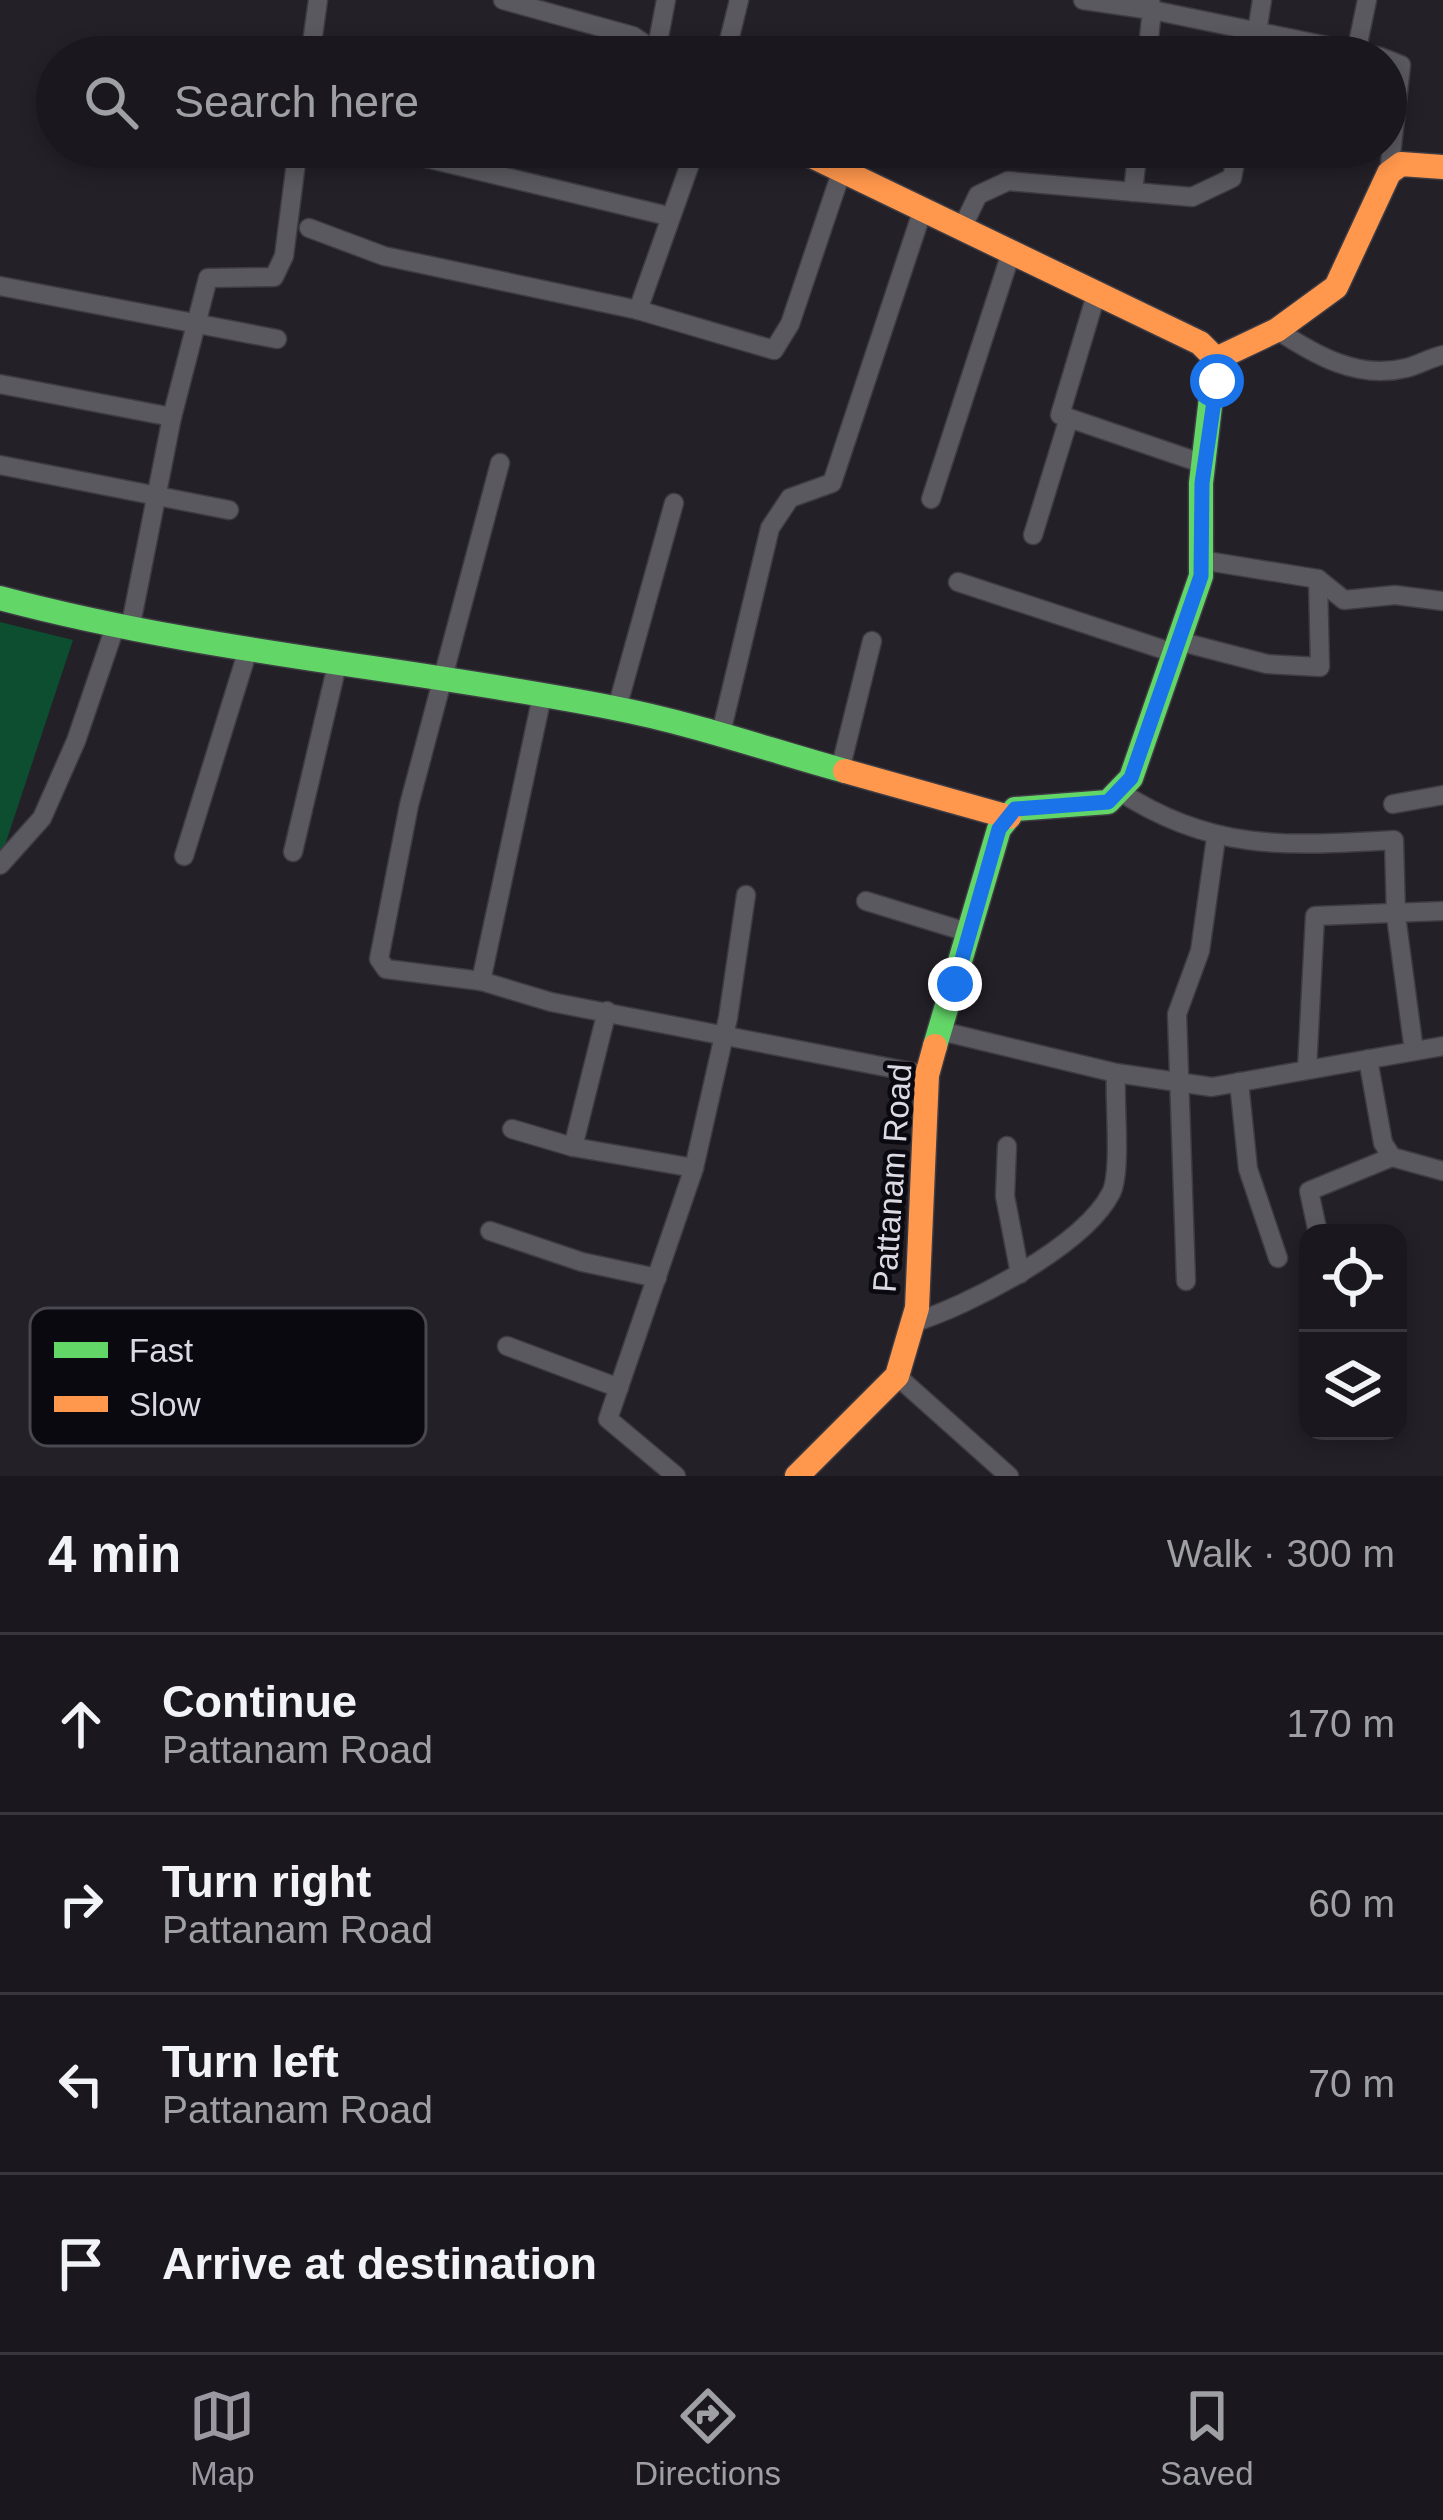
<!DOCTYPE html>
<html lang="en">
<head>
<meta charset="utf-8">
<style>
	body { margin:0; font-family:Arial,sans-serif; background:#27252b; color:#f1f3f6 }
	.controls { position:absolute; right:36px; bottom:36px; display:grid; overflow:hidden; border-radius:24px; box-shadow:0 6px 18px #0003 }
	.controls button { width:108px; height:108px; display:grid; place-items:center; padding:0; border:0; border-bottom:3px solid #38373c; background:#1a181e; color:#f1f3f6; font:60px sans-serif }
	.stop { position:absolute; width:36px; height:36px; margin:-27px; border:9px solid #1a73e8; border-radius:50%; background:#fff }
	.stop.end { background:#1a73e8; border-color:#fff; box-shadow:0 3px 12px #0008 }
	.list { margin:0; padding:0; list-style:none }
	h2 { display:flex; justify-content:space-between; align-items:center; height:156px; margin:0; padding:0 48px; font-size:51px }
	h2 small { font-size:39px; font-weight:400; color:#9fa0a4 }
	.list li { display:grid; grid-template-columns:78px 1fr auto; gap:36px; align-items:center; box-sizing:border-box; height:180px; padding:0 48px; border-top:3px solid #38373c }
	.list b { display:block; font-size:45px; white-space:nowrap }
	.list p { margin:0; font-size:39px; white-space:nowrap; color:#9fa0a4 }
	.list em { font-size:39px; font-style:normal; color:#9fa0a4 }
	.icon { flex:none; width:66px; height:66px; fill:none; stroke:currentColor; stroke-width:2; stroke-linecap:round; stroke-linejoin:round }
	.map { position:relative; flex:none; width:1443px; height:1476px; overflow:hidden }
	.search { position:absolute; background:#1a181e; box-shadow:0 6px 18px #0003; left:36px; right:36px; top:36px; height:132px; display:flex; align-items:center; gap:30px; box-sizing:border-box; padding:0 42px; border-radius:66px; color:#9fa0a4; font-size:45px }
	.sheet { height:876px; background:#1a181e }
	nav { display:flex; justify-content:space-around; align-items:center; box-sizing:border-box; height:168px; border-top:3px solid #38373c; background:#1a181e; font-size:33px; color:#9fa0a4 }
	nav a { display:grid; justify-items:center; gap:6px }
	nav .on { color:#9b98a2 }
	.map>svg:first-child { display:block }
</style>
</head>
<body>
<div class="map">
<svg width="1443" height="1476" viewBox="0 0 1443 1476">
	<rect width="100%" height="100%" fill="#232028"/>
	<!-- green -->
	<polygon fill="#0d4e31" points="0,622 73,640 0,860"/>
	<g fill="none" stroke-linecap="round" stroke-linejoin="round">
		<!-- street casing -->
		<g stroke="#3e3b43" stroke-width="21">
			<g id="street">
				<polyline points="503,0 633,36 664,57"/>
				<polyline points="1083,0 1152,10 1147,57"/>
				<polyline points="1150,0 1152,10 1381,57"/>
				<polyline points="1357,48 1367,0"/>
				<polyline points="656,52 666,0"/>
				<polyline points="310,57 318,0"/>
				<polyline points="725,57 739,0"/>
				<polyline points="1253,57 1262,0"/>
				<polyline points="1386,59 1401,65 1389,173"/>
				<polyline points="380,147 668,216"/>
				<polyline points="1133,192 1138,147"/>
				<polyline points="309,228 384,256 638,310 774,350 790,324 842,170"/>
				<polyline points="962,228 978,195 1008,181 1192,197 1232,178 1238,147"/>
				<polyline points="0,286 277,339"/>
				<polyline points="1096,295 1060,415 1204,464"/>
				<polyline points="638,310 696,147"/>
				<path d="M1277 330C1315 355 1358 380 1406 368 1419 365 1429 358 1443 355"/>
				<polyline points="0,384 172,417"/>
				<polyline points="500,463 409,805 379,959 386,969 481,981 551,1002 927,1075"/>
				<polyline points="0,465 229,510"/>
				<polyline points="931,499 1011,253"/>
				<polyline points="1033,535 1069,418"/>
				<polyline points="1201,560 1318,579 1344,600 1395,595 1443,601"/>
				<polyline points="958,582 1177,654"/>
				<polyline points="130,629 172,417 208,278 274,277 284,256 298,147"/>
				<polyline points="1182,642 1267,664 1320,667 1318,579"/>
				<polyline points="617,708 674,503"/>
				<polyline points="720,737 770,528 790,498 832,483 923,209"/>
				<polyline points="840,770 872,641"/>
				<path d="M1119 791C1212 852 1287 846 1394 840L1396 916 1414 1051"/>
				<polyline points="1393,804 1443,795"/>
				<polyline points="293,852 337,665"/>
				<polyline points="184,856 247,653"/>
				<polyline points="0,865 42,818 76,741 115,627"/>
				<polyline points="866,901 970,933"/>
				<polyline points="481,981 542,696"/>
				<polyline points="941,1031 1116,1073 1212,1087 1443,1046"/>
				<polyline points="1368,1059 1383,1143 1392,1157 1443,1171"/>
				<polyline points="1307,1069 1315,916 1443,911"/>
				<polyline points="1239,1082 1248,1169 1278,1258"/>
				<polyline points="512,1129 573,1147 694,1168"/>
				<polyline points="1007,1146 1005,1196 1020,1274"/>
				<polyline points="573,1147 607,1011"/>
				<polyline points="490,1231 582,1262 657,1278"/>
				<polyline points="1318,1233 1309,1191 1392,1157"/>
				<polyline points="1186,1281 1177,1014 1200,951 1216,838"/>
				<path d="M912 1323C968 1306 1084 1246 1111 1193 1122 1172 1114 1100 1116 1073"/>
				<polyline points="507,1346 619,1388"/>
				<polyline points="897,1376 1009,1476"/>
				<polyline points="676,1476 608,1419 694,1168 728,1018 746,895"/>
			</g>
		</g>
		<!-- fast casing -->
		<g stroke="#3e3b43" stroke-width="27">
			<g id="fast">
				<path d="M0 598C207 653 407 667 614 708 692 723 769 750 845 771"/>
				<polyline points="935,1046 999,829 1015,809 1108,802 1131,778 1201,576 1201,483 1214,372"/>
			</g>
		</g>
		<!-- slow casing -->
		<g stroke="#3e3b43" stroke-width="27">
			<g id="slow">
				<polyline points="793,147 1200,343 1216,359 1214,372"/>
				<polyline points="1216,359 1277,330 1336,287 1389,173 1401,164 1443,167"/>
				<polyline points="845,771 1009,817"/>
				<polyline points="797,1476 897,1376 917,1308 927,1075 935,1046"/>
			</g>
		</g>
		<!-- street -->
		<use href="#street" stroke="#5a595f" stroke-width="18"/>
		<!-- fast -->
		<use href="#fast" stroke="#63d668" stroke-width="24"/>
		<!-- slow -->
		<use href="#slow" stroke="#ff974d" stroke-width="24"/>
	</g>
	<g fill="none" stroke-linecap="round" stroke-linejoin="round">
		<!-- route -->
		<polyline stroke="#1a73e8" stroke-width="15" points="955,984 999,829 1015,809 1108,802 1131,778 1201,576 1202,483 1217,381"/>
	</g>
	<g text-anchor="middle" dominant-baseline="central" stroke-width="9" stroke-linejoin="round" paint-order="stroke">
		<!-- street labels -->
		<g font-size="33" fill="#dbd9e3" stroke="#0a090f">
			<text transform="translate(892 1178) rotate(-86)">Pattanam Road</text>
		</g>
	</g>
	<!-- legend -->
	<rect x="30" y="1308" width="396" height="138" rx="18" fill="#0a090f" stroke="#49474f" stroke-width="3"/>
	<rect x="54" y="1342" width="54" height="16" fill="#63d668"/>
	<rect x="54" y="1396" width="54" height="16" fill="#ff974d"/>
	<g font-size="33" fill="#dbd9e3">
		<text x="129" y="1362">Fast</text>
		<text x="129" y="1416">Slow</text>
	</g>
</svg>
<div class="controls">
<button><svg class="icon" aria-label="locate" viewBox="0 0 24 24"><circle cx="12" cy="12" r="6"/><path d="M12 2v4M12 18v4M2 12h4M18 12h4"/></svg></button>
<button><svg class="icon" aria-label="layers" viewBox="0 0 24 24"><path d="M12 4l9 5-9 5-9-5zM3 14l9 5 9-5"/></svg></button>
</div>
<div class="stop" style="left:1217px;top:381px"></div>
<div class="stop end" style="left:955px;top:984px"></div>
<div class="search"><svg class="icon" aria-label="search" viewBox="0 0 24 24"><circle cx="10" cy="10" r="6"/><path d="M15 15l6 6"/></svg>Search here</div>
</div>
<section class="sheet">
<h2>4 min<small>Walk · 300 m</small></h2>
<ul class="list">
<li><svg class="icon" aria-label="ahead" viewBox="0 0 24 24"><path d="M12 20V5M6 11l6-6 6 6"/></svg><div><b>Continue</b><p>Pattanam Road</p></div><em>170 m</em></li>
<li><svg class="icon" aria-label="right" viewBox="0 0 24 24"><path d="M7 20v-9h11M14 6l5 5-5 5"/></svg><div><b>Turn right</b><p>Pattanam Road</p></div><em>60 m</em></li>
<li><svg class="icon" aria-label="left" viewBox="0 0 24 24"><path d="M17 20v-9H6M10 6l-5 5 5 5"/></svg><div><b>Turn left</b><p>Pattanam Road</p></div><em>70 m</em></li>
<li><svg class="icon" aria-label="arrive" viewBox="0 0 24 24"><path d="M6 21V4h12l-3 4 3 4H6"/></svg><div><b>Arrive at destination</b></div></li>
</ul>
</section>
<nav>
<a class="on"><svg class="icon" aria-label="map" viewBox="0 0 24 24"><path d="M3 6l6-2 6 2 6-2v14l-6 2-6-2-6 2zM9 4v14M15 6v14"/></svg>Map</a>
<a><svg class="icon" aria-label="directions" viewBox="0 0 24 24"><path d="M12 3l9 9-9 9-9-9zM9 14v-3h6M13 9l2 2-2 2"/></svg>Directions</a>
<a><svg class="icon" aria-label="saved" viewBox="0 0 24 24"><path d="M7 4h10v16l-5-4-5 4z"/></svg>Saved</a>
</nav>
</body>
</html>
